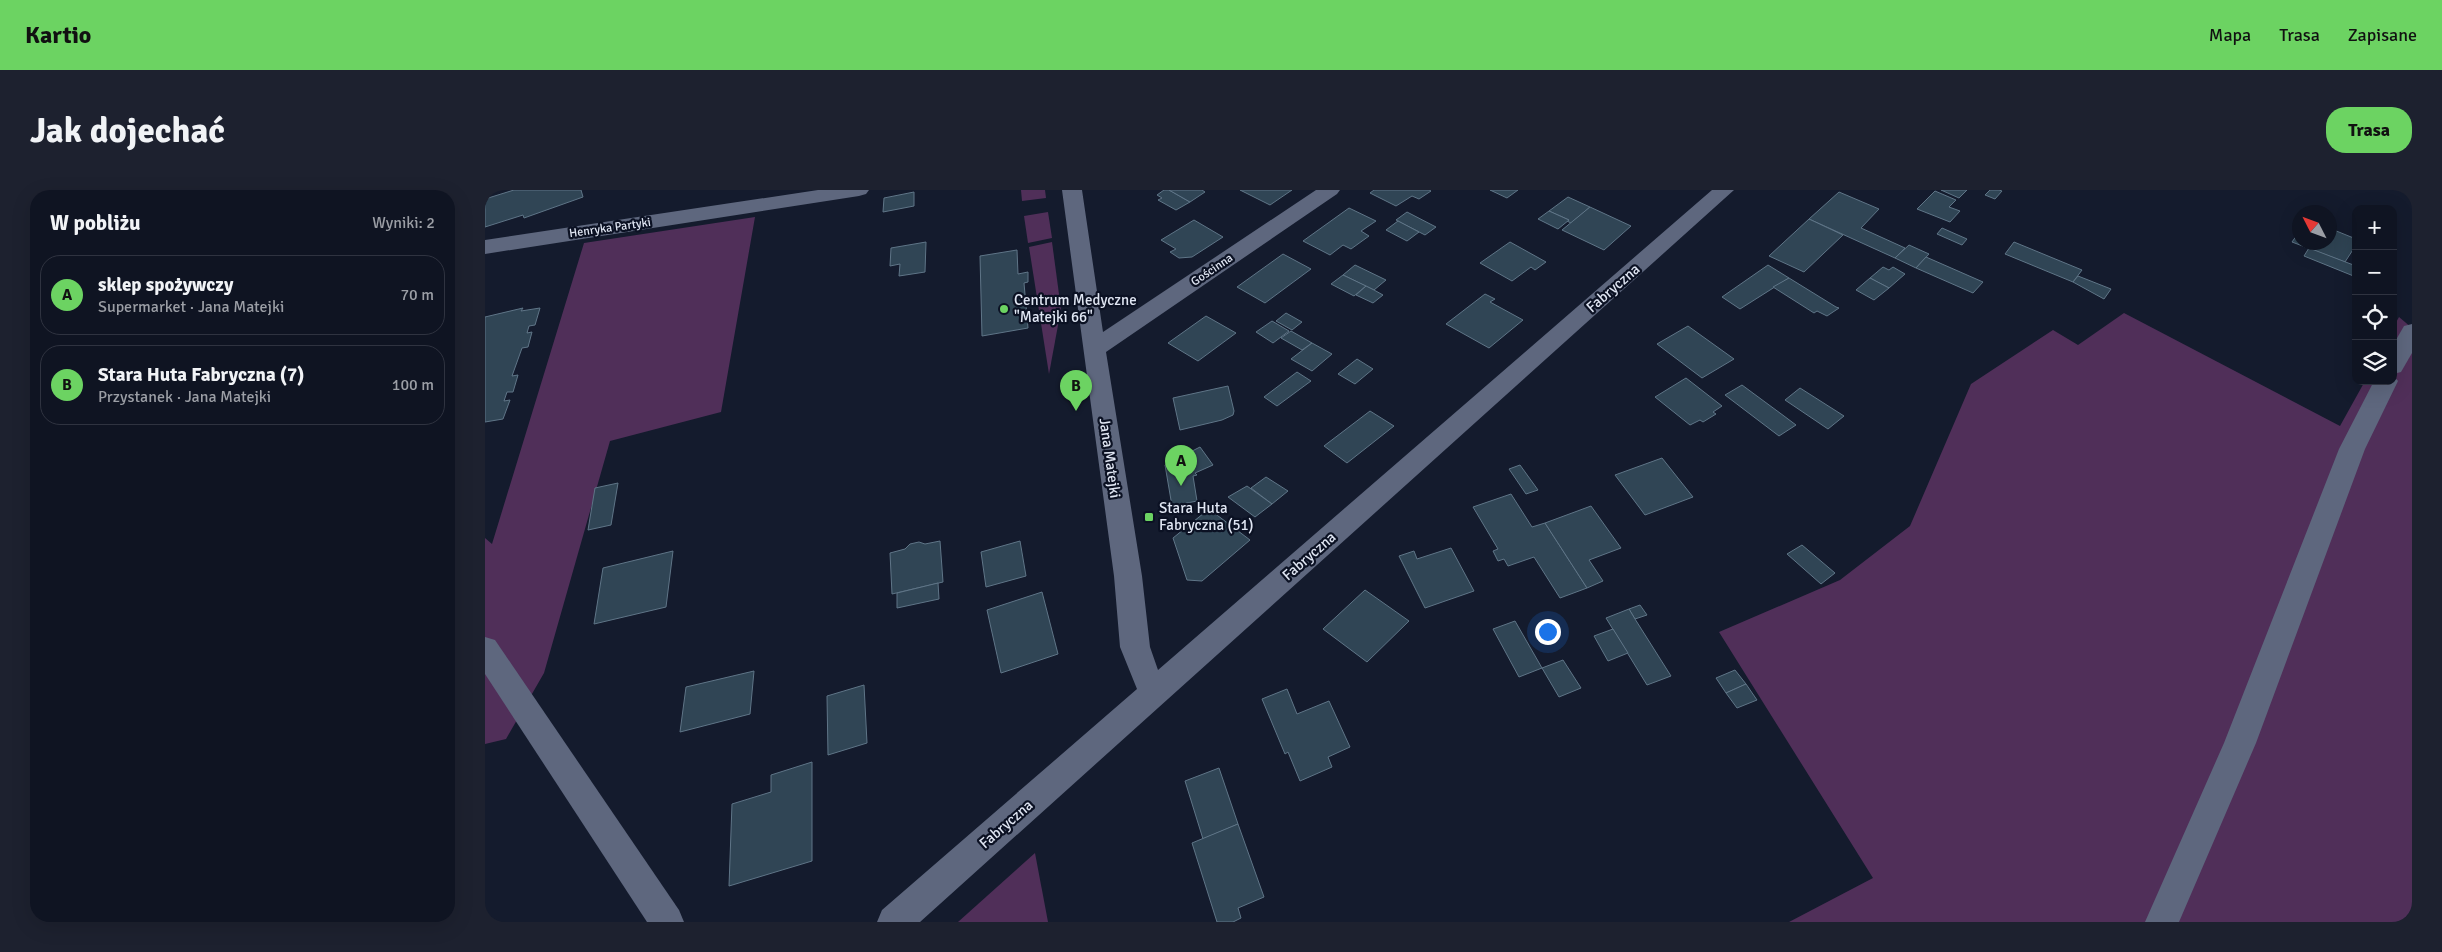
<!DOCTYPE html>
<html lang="pl">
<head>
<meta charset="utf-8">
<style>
	body { margin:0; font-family:Signika,sans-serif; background:#1d212f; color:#f1f3f6 }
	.controls { position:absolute; right:15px; top:15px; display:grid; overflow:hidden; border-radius:10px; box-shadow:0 5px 20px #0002 }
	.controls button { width:45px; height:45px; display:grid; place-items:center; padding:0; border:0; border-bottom:1px solid #2f3340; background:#0f1422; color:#f1f3f6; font:25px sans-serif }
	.compass { position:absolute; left:1807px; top:15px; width:45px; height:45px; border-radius:50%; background:#0f1422; box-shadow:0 5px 20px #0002; rotate:312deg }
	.you { position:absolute; left:1062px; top:441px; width:18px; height:18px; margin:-12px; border:4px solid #fff; border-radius:50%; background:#1a73e8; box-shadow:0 0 0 8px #1a73e833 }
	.badge { display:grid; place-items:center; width:32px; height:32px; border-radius:50%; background:#6cd362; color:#111; font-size:16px; font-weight:700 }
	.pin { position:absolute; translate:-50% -41px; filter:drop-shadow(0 1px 2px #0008) }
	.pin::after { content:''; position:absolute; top:26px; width:18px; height:15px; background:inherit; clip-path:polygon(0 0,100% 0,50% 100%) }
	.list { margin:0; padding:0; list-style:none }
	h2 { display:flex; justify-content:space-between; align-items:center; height:65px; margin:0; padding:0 20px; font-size:21px }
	h2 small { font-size:16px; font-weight:400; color:#9b9ea5 }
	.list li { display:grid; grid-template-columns:32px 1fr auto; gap:15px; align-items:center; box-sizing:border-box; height:80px; margin:0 10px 10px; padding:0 10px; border:1px solid #2f3340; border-radius:20px }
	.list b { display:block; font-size:19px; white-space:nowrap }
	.list p { margin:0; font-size:16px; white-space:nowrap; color:#9b9ea5 }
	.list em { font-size:16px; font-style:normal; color:#9b9ea5 }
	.icon { flex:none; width:28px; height:28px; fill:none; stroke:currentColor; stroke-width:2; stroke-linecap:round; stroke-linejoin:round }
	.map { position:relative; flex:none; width:1927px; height:732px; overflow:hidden; border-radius:20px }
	header { display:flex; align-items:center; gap:30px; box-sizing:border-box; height:70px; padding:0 25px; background:#6cd362; color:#111 }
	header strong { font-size:24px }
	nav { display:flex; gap:28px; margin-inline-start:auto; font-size:18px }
	.intro { display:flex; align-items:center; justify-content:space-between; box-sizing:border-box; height:120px; padding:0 30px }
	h1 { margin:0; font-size:35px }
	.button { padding:12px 22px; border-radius:20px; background:#6cd362; color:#111; font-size:18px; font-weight:700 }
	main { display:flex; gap:30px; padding:0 30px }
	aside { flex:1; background:#0f1422; border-radius:20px; box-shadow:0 5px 20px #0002 }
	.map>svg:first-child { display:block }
</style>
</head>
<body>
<header>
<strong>Kartio</strong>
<nav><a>Mapa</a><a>Trasa</a><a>Zapisane</a></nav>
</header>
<div class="intro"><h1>Jak dojechać</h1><a class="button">Trasa</a></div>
<main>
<aside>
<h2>W pobliżu<small>Wyniki: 2</small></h2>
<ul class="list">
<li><span class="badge">A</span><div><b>sklep spożywczy</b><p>Supermarket · Jana Matejki</p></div><em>70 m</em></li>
<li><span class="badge">B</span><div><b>Stara Huta Fabryczna (7)</b><p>Przystanek · Jana Matejki</p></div><em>100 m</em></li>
</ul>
</aside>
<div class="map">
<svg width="1927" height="732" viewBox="0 0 1927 732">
	<rect width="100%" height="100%" fill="#141b2d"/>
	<!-- green -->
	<g fill="#502f59">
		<polygon points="536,0 560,0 561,8 537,11"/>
		<polygon points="563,22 567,48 543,53 539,26"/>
		<polygon points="270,27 236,222 125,251 59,483 21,549 0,554 0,348 7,354 99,53"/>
		<polygon points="567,52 576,119 564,184 544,57"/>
		<polygon points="1639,123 1855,236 1880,191 1908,191 1908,138 1914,127 1927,138 1927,732 1304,732 1388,688 1234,442 1355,390 1425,336 1486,194 1568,140 1593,155"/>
		<polygon points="550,663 563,732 473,732"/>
	</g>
	<!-- building -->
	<g fill="#304555" stroke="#5f7587">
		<polygon points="29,0 96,0 98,7 39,28 38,25 0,37 0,9"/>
		<polygon points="679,0 684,0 705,12 691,20 673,10 677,8 672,5"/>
		<polygon points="684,0 717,0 720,2 705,12"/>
		<polygon points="755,0 807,0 785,15"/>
		<polygon points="889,0 944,0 946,1 934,9 927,6 911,16 885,3"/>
		<polygon points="1005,0 1033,0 1022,8"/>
		<polygon points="1456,0 1482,0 1474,8"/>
		<polygon points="1505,0 1514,0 1517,1 1510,9 1500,5"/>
		<polygon points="1450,1 1471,10 1464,17 1475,21 1465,32 1432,19"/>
		<polygon points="429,2 429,16 398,22 399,8"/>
		<polygon points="1354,2 1394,19 1376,38 1420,58 1410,68 1324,29"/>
		<polygon points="1083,7 1105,17 1086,33 1082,31 1084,30 1064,21"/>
		<polygon points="1105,17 1146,36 1119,60 1077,40"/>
		<polygon points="864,18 891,31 876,41 884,46 866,59 858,55 845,65 818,51"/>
		<polygon points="1064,21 1084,30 1073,39 1053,29"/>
		<polygon points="922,22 951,37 940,45 911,30"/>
		<polygon points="1324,29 1358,45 1319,82 1284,66"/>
		<polygon points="709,30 738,47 707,67 694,68 685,62 691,59 676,50"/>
		<polygon points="913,31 934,42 922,51 901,40"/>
		<polygon points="1457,38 1482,49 1477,55 1452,44"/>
		<polygon points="1844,38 1871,49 1871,55 1860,72 1807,52 1814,42 1814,52 1844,52"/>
		<polygon points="441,52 440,82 414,86 415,74 405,76 406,58"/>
		<polygon points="1025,52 1061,72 1050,80 1046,77 1027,91 995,73"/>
		<polygon points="1529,52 1597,80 1588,92 1520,64"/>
		<polygon points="1424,55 1444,64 1431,78 1410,68"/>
		<polygon points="1824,58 1871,76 1871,87 1819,66"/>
		<polygon points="532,60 533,84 543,82 543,92 539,93 543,138 497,146 495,66"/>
		<polygon points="798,64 826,79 780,113 752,97"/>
		<polygon points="1441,67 1498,92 1488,103 1431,78"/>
		<polygon points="870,75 901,90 889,100 858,85"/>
		<polygon points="1283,75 1304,88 1255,119 1237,107"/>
		<polygon points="1398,77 1404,80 1408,77 1420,84 1404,98 1385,88"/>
		<polygon points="858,85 881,96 869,106 846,94"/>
		<polygon points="1593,86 1626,99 1619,109 1588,92"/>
		<polygon points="1304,88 1351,117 1354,118 1342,126 1332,121 1329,123 1288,97"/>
		<polygon points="1385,88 1404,98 1389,110 1371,100"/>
		<polygon points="881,96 889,100 898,105 888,113 871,105"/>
		<polygon points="1000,104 1010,109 1005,112 1038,130 1004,158 961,134"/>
		<polygon points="38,118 36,121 55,118 50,135 44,136 42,143 47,142 43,157 37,158 27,186 33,185 28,202 22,202 19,211 25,210 18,229 0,232 0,127"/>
		<polygon points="801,123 817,132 807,140 791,131"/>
		<polygon points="721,126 751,143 713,171 683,153"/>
		<polygon points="787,131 804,141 788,153 771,142"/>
		<polygon points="1203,136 1249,169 1217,188 1172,154"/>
		<polygon points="806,141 827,153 817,160 796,148"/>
		<polygon points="827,153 847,164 827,181 806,169"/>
		<polygon points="872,169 888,179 870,194 853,184"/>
		<polygon points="812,182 826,191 792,216 779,207"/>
		<polygon points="1201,188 1237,216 1228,222 1231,224 1218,232 1215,230 1205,235 1170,207"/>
		<polygon points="1257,195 1299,226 1311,235 1294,246 1240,205"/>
		<polygon points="743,196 749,221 748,225 737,230 695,240 688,208"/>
		<polygon points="1315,198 1359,226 1343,239 1300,210"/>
		<polygon points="885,221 909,236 862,273 839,256"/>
		<polygon points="715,257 728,275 710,283 712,285 708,286 712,311 687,316 680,275"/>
		<polygon points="1177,268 1208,307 1160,325 1130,285"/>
		<polygon points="1035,275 1053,300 1041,304 1024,279"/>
		<polygon points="781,287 803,301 787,314 766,298"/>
		<polygon points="133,293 126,335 103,340 110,298"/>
		<polygon points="762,296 787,314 770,327 743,307"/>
		<polygon points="1026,304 1047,337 1060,333 1102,398 1075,408 1049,367 1023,376 1019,369 1013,371 1008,361 1013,359 988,317"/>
		<polygon points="1106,316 1136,358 1104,370 1118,391 1102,398 1060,333"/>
		<polygon points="724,319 765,350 717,391 702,390 688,348"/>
		<polygon points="455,351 458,392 407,404 405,363 420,359 425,354 434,352 440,354"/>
		<polygon points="535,351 541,386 501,397 496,362"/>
		<polygon points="1317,355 1350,383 1336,394 1302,364"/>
		<polygon points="966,358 989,401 940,418 914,366 929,361 932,369"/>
		<polygon points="188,361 181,417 109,434 118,378"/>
		<polygon points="453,393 454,409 412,418 412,403"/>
		<polygon points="880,400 924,431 882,472 838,439"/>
		<polygon points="557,402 573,464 516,483 502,420"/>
		<polygon points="1155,415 1162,425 1150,429 1144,419"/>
		<polygon points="1144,419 1150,429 1186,486 1162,495 1121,428"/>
		<polygon points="1030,431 1057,478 1034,487 1008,439"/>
		<polygon points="1128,439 1143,463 1123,471 1109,446"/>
		<polygon points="1078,470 1096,498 1074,507 1057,478"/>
		<polygon points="1250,480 1261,494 1241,503 1231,488"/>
		<polygon points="269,481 265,524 195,542 201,497"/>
		<polygon points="1261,494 1272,510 1252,518 1241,503"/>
		<polygon points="379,495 382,553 343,565 342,506"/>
		<polygon points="802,499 812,524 844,511 865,557 843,567 847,577 815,591 803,562 800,564 777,509"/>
		<polygon points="327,572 327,671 244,696 247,614 286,602 286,585"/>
		<polygon points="734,578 753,634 718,649 700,591"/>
		<polygon points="753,634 779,707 753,718 756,728 748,732 732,732 707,653"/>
	</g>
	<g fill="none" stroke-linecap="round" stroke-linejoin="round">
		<!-- minor -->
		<g fill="#5e677e" fill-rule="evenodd">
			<polygon points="333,0 384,0 381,4 374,6 0,64 0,50"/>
			<polygon points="577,0 597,0 618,142 831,0 855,0 852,4 621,162 657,386 665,457 673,480 1227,0 1249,0 435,732 392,732 397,720 652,499 635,457 629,386"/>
			<polygon points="1927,134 1927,163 1916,182 1908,184 1908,155 1919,136"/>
			<polygon points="1908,185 1913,191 1880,259 1771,553 1694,732 1660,732 1739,553 1854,259 1889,191 1908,191"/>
			<polygon points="0,447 10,450 194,720 199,732 162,732 0,484"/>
		</g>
	</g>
	<!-- markers -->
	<g fill="#6cd362" stroke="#0b1123" stroke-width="2">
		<circle cx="519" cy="119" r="5"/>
		<rect x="659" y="322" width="10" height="10" rx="2.5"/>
	</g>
	<g text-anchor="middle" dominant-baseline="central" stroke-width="4.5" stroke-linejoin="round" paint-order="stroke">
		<!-- far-street labels -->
		<g font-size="12" fill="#e0e6f3" stroke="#0b1123">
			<text transform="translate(125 38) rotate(-8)">Henryka Partyki</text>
			<text transform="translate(727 80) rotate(-34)">Gościnna</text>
		</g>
		<!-- street labels -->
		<g font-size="15" fill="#e0e6f3" stroke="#0b1123">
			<text transform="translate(1128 98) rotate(-41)">Fabryczna</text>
			<text transform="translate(625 268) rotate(82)">Jana Matejki</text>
			<text transform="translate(824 366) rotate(-41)">Fabryczna</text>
			<text transform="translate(521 634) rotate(-41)">Fabryczna</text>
		</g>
		<!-- poi labels -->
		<g font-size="15" fill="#e0e6f3" stroke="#0b1123" text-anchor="start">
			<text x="529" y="110">Centrum Medyczne<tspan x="529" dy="17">"Matejki 66"</tspan></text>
			<text x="674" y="318">Stara Huta<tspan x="674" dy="17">Fabryczna (51)</tspan></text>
		</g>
	</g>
</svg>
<div class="controls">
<button>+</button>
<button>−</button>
<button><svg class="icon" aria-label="locate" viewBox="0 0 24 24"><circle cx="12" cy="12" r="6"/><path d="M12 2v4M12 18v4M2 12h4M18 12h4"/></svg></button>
<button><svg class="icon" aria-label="layers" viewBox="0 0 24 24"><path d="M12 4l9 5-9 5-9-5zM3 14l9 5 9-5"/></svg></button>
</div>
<svg class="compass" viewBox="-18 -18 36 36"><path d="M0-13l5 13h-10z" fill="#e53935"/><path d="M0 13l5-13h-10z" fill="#9b9ea5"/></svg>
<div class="you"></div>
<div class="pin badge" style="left:696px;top:296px">A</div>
<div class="pin badge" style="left:591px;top:221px">B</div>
</div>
</main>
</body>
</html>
